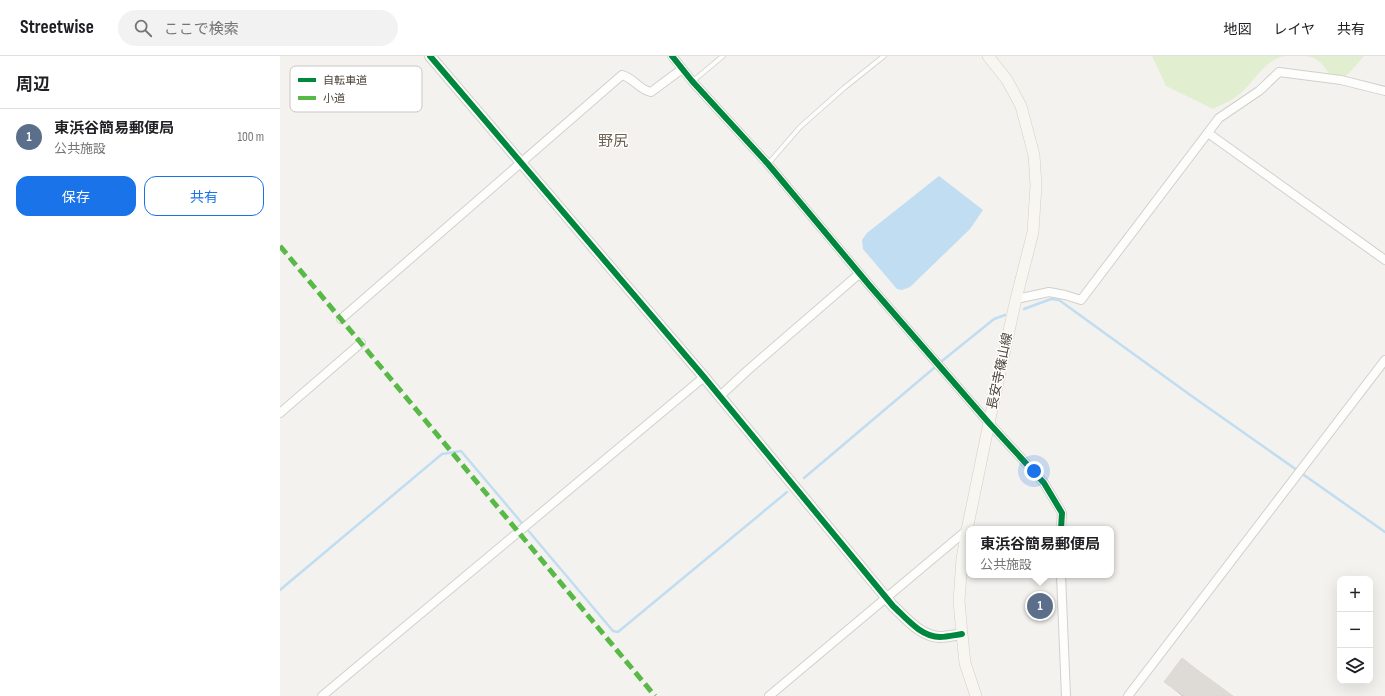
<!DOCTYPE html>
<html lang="ja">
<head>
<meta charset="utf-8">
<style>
	body { margin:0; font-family:"Sofia Sans Condensed","Noto Sans JP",sans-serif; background:#f2f2f2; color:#202124 }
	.controls { position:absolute; right:12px; bottom:12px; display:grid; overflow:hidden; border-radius:8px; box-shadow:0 4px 16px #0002 }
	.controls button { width:36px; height:36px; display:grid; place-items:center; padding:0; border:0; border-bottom:1px solid #e0e0e0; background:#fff; color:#202124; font:20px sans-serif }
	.you { position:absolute; left:754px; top:415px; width:14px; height:14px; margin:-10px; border:3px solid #fff; border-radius:50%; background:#1a73e8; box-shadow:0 0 0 6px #1a73e833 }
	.badge { display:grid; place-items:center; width:26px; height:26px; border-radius:50%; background:#1a73e8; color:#fff; font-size:13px; font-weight:700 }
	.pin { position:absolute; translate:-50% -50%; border:2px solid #fff; box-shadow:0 1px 4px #0006 }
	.popup { position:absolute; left:686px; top:470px; width:148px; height:52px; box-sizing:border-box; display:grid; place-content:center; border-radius:8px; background:#fff; filter:drop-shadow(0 1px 3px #0005); font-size:13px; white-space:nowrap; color:#757577 }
	.popup b { font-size:15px; color:#202124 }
	.popup::after { content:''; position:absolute; left:50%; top:100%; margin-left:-8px; border:8px solid transparent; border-top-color:#fff }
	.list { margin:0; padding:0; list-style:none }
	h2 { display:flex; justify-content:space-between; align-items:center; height:52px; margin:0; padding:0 16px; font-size:17px }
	h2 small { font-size:13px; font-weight:400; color:#757577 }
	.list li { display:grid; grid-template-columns:26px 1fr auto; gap:12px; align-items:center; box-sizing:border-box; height:56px; padding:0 16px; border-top:1px solid #e0e0e0 }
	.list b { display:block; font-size:15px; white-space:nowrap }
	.list p { margin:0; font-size:13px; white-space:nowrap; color:#757577 }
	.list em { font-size:13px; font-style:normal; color:#757577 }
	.actions { display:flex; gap:8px; padding:12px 16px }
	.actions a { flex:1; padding:9px 0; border:1px solid #1a73e8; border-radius:12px; text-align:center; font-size:14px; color:#1a73e8 }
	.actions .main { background:#1a73e8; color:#fff }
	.icon { flex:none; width:22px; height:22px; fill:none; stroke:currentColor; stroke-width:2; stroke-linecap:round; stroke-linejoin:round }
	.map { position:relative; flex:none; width:1105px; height:640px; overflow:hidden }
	header { display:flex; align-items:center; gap:24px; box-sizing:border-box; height:56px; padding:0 20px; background:#fff; border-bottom:1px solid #e0e0e0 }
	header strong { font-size:19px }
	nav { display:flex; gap:22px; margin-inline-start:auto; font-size:14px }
	.search { width:280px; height:36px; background:#f2f2f2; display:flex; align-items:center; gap:10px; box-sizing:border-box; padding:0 14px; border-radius:22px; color:#757577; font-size:15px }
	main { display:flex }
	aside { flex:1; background:#fff }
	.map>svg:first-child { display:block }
</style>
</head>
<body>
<header>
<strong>Streetwise</strong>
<div class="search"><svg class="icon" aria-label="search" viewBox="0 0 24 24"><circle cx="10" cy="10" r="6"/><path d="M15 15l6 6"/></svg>ここで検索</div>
<nav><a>地図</a><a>レイヤ</a><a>共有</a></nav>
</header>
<main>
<aside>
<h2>周辺<small></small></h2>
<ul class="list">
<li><span class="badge" style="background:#5c6f8a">1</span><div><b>東浜谷簡易郵便局</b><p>公共施設</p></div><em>100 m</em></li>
</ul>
<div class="actions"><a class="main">保存</a><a>共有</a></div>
</aside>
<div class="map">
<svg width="1105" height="640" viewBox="0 0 1105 640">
	<rect width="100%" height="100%" fill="#f4f2ee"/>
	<!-- green -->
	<g fill="#e1eecf">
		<path d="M872 0H1005C985 4 977 22 963 35 955 43 943 48 933 53L886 30Z"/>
		<path d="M1025 0H1084L1072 14 1061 24 1053 23C1044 11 1041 2 1025 0Z"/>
	</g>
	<!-- water -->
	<polygon fill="#c0ddf1" points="659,120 703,154 690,173 630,231 622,234 617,233 583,193 582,184 587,177"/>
	<!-- shadow -->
	<polygon fill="#0003" points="885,626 950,640 902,640"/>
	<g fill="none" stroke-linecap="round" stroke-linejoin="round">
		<!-- stream -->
		<g stroke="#c0ddf1" stroke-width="2.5">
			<polyline points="744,253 771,243 779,244 913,341 1105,476"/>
			<polyline points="662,305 714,263 725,259"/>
			<polyline points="524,422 654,312"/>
			<polyline points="0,534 162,398 181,395 333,575 338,576 507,436"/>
		</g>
	</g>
	<!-- building -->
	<polygon fill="#dedbd6" stroke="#dcd9d4" points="902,602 916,613 953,640 904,640 884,626"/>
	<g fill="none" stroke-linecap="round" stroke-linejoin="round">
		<!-- service casing -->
		<g stroke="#d2d0cb" stroke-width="5.5">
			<g id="service">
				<polyline points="413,25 443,0"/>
				<polyline points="488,108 520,71 564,32 604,0"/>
			</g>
		</g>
		<!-- minor casing -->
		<g stroke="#d2d0cb" stroke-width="10">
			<g id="minor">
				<polyline points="392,0 412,25 488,108 590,230 709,367 764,427 782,457 781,473"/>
				<polyline points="928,77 1105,204"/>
				<polyline points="736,243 769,236 785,239 801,244 939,62 979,35 999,16 1061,24 1105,35"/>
				<path d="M61 263 342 19C354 22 359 34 371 36L402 13"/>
				<polyline points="440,340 468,314 579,218"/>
				<polyline points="0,357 81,287"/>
				<polyline points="781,519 786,640"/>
				<polyline points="42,640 424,321"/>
				<polyline points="489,640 687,474"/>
				<polyline points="848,640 1105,304"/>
			</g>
		</g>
		<!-- tertiary casing -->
		<g stroke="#d2d0cb" stroke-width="12">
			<path id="tertiary" d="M150 0 424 321 613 550C626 562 641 581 660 581 667 581 675 579 682 578"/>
		</g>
		<!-- secondary casing -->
		<g stroke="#d3cfc5" stroke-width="12">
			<polyline id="secondary" points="696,640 685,607 682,578 679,545 682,503 687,474 709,367 736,243 753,176 756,129 754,99 741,50 727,24 708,0"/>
		</g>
		<!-- service -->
		<use href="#service" stroke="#fdfdfc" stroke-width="4"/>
		<!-- minor -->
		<use href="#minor" stroke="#fdfdfc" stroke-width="8"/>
		<!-- tertiary -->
		<use href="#tertiary" stroke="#fdfdfc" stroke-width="10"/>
		<!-- secondary -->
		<use href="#secondary" stroke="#f7f6f1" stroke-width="11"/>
		<!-- quiet -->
		<polyline stroke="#58b947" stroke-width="5" stroke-dasharray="10 5" stroke-linecap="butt" points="0,190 375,640"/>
		<!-- cycleway casing -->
		<g stroke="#fff" stroke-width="8">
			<g id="cycleway">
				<path d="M150 0 424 321 613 550C626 562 641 581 660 581 667 581 675 579 682 578"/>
				<polyline points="392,0 412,25 488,108 590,230 709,367 764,427 782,457 781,473"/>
			</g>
		</g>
		<!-- cycleway -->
		<use href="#cycleway" stroke="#00873e" stroke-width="6"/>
	</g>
	<g text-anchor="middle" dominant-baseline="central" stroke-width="3" stroke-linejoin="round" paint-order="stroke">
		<!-- street labels -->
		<g font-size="13" fill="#4b4439" stroke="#fff">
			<text transform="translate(720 315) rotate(-78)">長安寺篠山線</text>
		</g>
		<!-- quarter labels -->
		<g font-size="15" fill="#6e6250" stroke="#fff">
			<text x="333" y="85">野尻</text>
		</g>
	</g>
	<!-- legend -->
	<rect x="10" y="10" width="132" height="46" rx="6" fill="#fff" stroke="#c9c7c4" stroke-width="1"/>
	<rect x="18" y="22" width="18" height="4" fill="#00873e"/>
	<rect x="18" y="40" width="18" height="4" fill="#58b947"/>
	<g font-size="11" fill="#4b4439">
		<text x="43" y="28">自転車道</text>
		<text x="43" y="46">小道</text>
	</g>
</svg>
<div class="controls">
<button>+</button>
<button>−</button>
<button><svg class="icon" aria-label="layers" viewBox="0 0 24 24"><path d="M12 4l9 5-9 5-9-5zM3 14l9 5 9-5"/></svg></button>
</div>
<div class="you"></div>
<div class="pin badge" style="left:760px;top:550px;background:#5c6f8a">1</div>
<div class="popup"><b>東浜谷簡易郵便局</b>公共施設</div>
</div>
</main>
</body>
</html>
